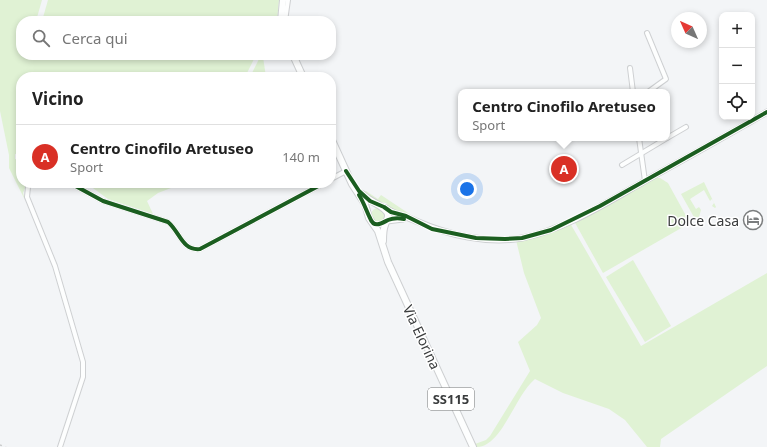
<!DOCTYPE html>
<html lang="it">
<head>
<meta charset="utf-8">
<style>
	body { margin:0; font-family:"Noto Sans",sans-serif; background:#f2f2f2; color:#222 }
	.controls { position:absolute; right:12px; top:12px; display:grid; overflow:hidden; border-radius:8px; box-shadow:0 2px 6px #0003 }
	.controls button { width:36px; height:36px; display:grid; place-items:center; padding:0; border:0; border-bottom:1px solid #e0e0e0; background:#fff; color:#222; font:20px sans-serif }
	.compass { position:absolute; left:671px; top:12px; width:36px; height:36px; border-radius:50%; background:#fff; box-shadow:0 2px 6px #0003; rotate:315deg }
	.you { position:absolute; left:467px; top:189px; width:14px; height:14px; margin:-10px; border:3px solid #fff; border-radius:50%; background:#1a73e8; box-shadow:0 0 0 6px #1a73e833 }
	.badge { display:grid; place-items:center; width:26px; height:26px; border-radius:50%; background:#d93025; color:#fff; font-size:13px; font-weight:700 }
	.pin { position:absolute; translate:-50% -50%; border:2px solid #fff; box-shadow:0 1px 4px #0006 }
	.popup { position:absolute; left:458px; top:89px; width:212px; height:52px; box-sizing:border-box; display:grid; place-content:center; border-radius:8px; background:#fff; filter:drop-shadow(0 1px 3px #0005); font-size:13px; white-space:nowrap; color:#767676 }
	.popup b { font-size:15px; color:#222 }
	.popup::after { content:''; position:absolute; left:50%; top:100%; margin-left:-8px; border:8px solid transparent; border-top-color:#fff }
	.list { margin:0; padding:0; list-style:none }
	h2 { display:flex; justify-content:space-between; align-items:center; height:52px; margin:0; padding:0 16px; font-size:17px }
	h2 small { font-size:13px; font-weight:400; color:#767676 }
	.list li { display:grid; grid-template-columns:26px 1fr auto; gap:12px; align-items:center; box-sizing:border-box; height:64px; padding:0 16px; border-top:1px solid #e0e0e0 }
	.list b { display:block; font-size:15px; white-space:nowrap }
	.list p { margin:0; font-size:13px; white-space:nowrap; color:#767676 }
	.list em { font-size:13px; font-style:normal; color:#767676 }
	.icon { flex:none; width:22px; height:22px; fill:none; stroke:currentColor; stroke-width:2; stroke-linecap:round; stroke-linejoin:round }
	.map { position:relative; flex:none; width:767px; height:447px; overflow:hidden }
	.search { position:absolute; background:#fff; box-shadow:0 2px 6px #0003; left:16px; top:16px; width:320px; height:44px; display:flex; align-items:center; gap:10px; box-sizing:border-box; padding:0 14px; border-radius:16px; color:#767676; font-size:15px }
	.panel { position:absolute; background:#fff; box-shadow:0 2px 6px #0003; left:16px; top:72px; width:320px; height:116px; border-radius:16px }
	.map>svg:first-child { display:block }
</style>
</head>
<body>
<div class="map">
<svg width="767" height="447" viewBox="0 0 767 447">
	<rect width="100%" height="100%" fill="#f3f5f7"/>
	<!-- green -->
	<g fill="#e0f2d4">
		<polygon points="0,0 42,0 36,21 21,21 21,55 256,55 245,77 21,77 21,155 15,154 15,159 21,160 21,183 27,183 23,193 25,200 9,168 9,155 0,111"/>
		<polygon points="48,0 279,0 277,21 42,21"/>
		<polygon points="260,57 263,57 266,77 250,77"/>
		<polygon points="655,178 660,178 668,183 690,223 603,273 574,221 599,210"/>
		<polygon points="704,182 716,207 715,208 712,206 714,203 712,199 710,201 704,190 690,199 696,209 699,207 701,210 699,217 695,219 681,194"/>
		<polygon points="86,183 184,183 158,193 147,201 153,214 108,199"/>
		<polygon points="366,191 378,199 381,195 411,215 399,213 391,209 386,203 376,201 363,193"/>
		<circle cx="378" cy="215" r="7"/>
		<path d="M570 223 641 346 767 273V366L661 439 660 447H647L625 420 609 409 563 393 535 379C515 395 502 447 477 447L475 444 486 440 490 436 530 371 518 342 537 325 541 318 524 273 516 240Z"/>
		<polygon points="633,260 671,326 645,342 606,277"/>
	</g>
	<g fill="none" stroke-linecap="round" stroke-linejoin="round">
		<!-- minor casing -->
		<g stroke="#ced0d2" stroke-width="6">
			<g id="minor">
				<polyline points="285,21 288,0"/>
				<polyline points="647,33 666,79 648,92"/>
				<polyline points="630,68 633,92"/>
				<polyline points="639,138 645,181"/>
				<polyline points="667,138 686,127"/>
				<polyline points="622,165 667,138"/>
				<polyline points="331,179 346,171"/>
				<polyline points="30,183 28,187 27,197 55,266 83,362 83,377 60,447"/>
				<path d="M70 183 103 201 168 222C180 232 182 251 200 249L324 183"/>
			</g>
		</g>
		<!-- tertiary casing -->
		<g stroke="#ced0d2" stroke-width="7">
			<g id="tertiary">
				<path d="M386 208C395 215 406 216 416 221 448 235 487 244 522 238 564 230 606 203 643 182 684 159 726 136 767 112"/>
				<polyline points="387,221 403,219"/>
			</g>
		</g>
		<!-- primary casing -->
		<g stroke="#ced0d2" stroke-width="8">
			<g id="primary">
				<polyline points="281,21 283,0"/>
				<polyline points="293,55 303,77"/>
				<polyline points="331,138 352,184 365,204 369,218 378,231 388,262 473,447"/>
				<path d="M362 194C369 202 389 207 388 216 388 219 386 221 385 225 383 230 383 235 383 241"/>
			</g>
		</g>
		<!-- minor -->
		<use href="#minor" stroke="#fdfefe" stroke-width="4"/>
		<!-- tertiary -->
		<use href="#tertiary" stroke="#fdfefe" stroke-width="5"/>
		<!-- primary -->
		<use href="#primary" stroke="#fdfefe" stroke-width="6"/>
		<!-- rail -->
		<polyline stroke="#c9caca" stroke-width="1.5" stroke-dasharray="2 4" stroke-linecap="butt" points="0,445 6,447"/>
		<!-- cycleway casing -->
		<g stroke="#fff" stroke-width="6">
			<g id="cycleway">
				<polyline points="346,171 359,191 370,201 384,207 391,212 406,216 432,229 476,238 505,239 522,238 551,230 600,206 767,112"/>
				<path d="M70 183 103 201 168 222C180 232 182 251 200 249L324 183"/>
				<path d="M359 195C364 203 366 210 370 218 374 229 382 223 388 220 393 218 399 218 404 219"/>
			</g>
		</g>
		<!-- cycleway -->
		<use href="#cycleway" stroke="#1b5e20" stroke-width="4"/>
	</g>
	<!-- icons -->
	<defs>
		<g id="hotel-ring" transform="scale(1)"><circle r="9.5" fill="#fff" stroke="#7b7d7e" stroke-width="1.5"/><path d="M-6-4.5h1.5V1H6V5H4.5V3h-9V5H-6ZM-4 0a1.8 1.8 0 1 1 3.6 0ZM.5 0V-2.5h3Q6-2.5 6 0Z" fill="#7b7d7e"/></g>
	</defs>
	<g fill-rule="evenodd">
		<use href="#hotel-ring" x="753" y="220"/>
	</g>
	<g text-anchor="middle" dominant-baseline="central" stroke-width="3" stroke-linejoin="round" paint-order="stroke">
		<!-- shield labels -->
		<rect fill="#fff" stroke="#757677" stroke-width="1" x="428" y="388" width="46" height="22" rx="3"/>
		<g font-size="13" font-weight="bold" fill="#3a3c3d">
			<text x="451" y="399">SS115</text>
		</g>
		<!-- poi labels -->
		<g font-size="14" fill="#3a3c3d" stroke="#fff" text-anchor="end">
			<text x="739" y="220">Dolce Casa</text>
		</g>
		<!-- street labels -->
		<g font-size="14" fill="#3a3c3d" stroke="#fff">
			<text transform="translate(422 337) rotate(65)">Via Elorina</text>
		</g>
	</g>
</svg>
<div class="controls">
<button>+</button>
<button>−</button>
<button><svg class="icon" aria-label="locate" viewBox="0 0 24 24"><circle cx="12" cy="12" r="6"/><path d="M12 2v4M12 18v4M2 12h4M18 12h4"/></svg></button>
</div>
<svg class="compass" viewBox="-18 -18 36 36"><path d="M0-13l5 13h-10z" fill="#e53935"/><path d="M0 13l5-13h-10z" fill="#767676"/></svg>
<div class="you"></div>
<div class="pin badge" style="left:564px;top:169px">A</div>
<div class="popup"><b>Centro Cinofilo Aretuseo</b>Sport</div>
<div class="search"><svg class="icon" aria-label="search" viewBox="0 0 24 24"><circle cx="10" cy="10" r="6"/><path d="M15 15l6 6"/></svg>Cerca qui</div>
<section class="panel">
<h2>Vicino<small></small></h2>
<ul class="list">
<li><span class="badge">A</span><div><b>Centro Cinofilo Aretuseo</b><p>Sport</p></div><em>140 m</em></li>
</ul>
</section>
</div>
</body>
</html>
